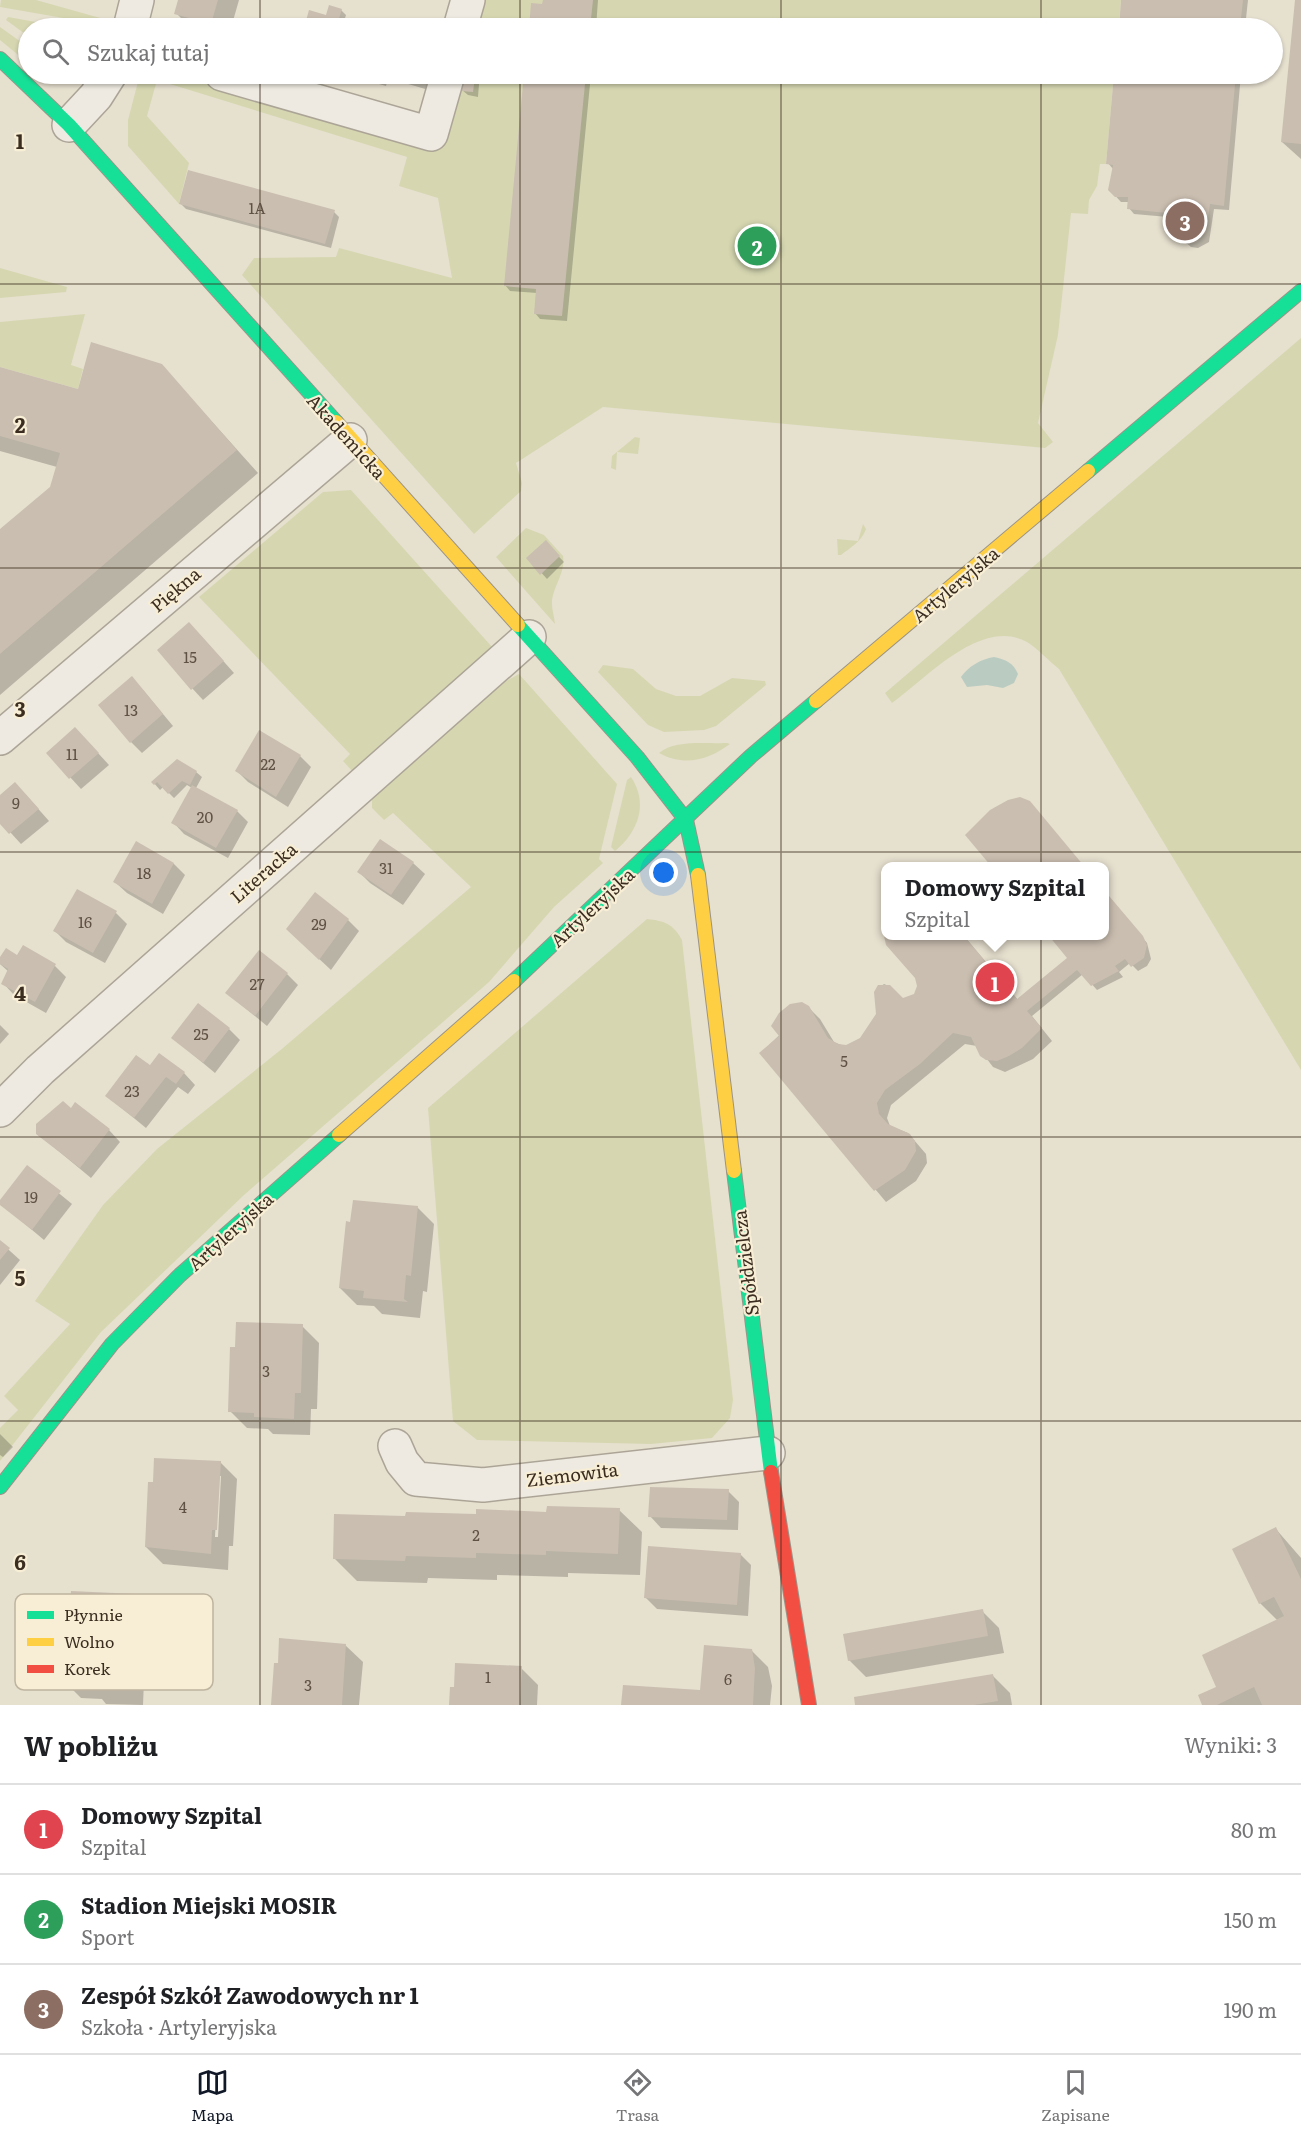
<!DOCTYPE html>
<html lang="pl">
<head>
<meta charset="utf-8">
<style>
	body { margin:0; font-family:Literata,serif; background:#f2f2f2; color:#202124 }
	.you { position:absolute; left:664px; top:873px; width:21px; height:21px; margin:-15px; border:4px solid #fff; border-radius:50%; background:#1a73e8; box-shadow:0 0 0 9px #1a73e833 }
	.badge { display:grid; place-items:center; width:39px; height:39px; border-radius:50%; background:#111827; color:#fff; font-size:20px; font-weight:700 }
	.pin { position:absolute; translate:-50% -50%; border:3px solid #fff; box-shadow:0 2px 6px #0006 }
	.popup { position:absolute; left:881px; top:862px; width:228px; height:78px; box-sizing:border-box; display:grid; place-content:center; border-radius:12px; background:#fff; filter:drop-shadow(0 2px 4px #0005); font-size:20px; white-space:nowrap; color:#757577 }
	.popup b { font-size:22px; color:#202124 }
	.popup::after { content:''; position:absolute; left:50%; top:100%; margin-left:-12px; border:12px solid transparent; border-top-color:#fff }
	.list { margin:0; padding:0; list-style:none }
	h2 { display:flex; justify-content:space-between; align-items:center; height:78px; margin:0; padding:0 24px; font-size:26px }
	h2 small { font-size:20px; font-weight:400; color:#757577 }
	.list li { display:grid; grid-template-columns:39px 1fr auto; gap:18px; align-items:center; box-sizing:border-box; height:90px; padding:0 24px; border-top:2px solid #e0e0e0 }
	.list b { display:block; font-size:22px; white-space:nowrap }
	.list p { margin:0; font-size:20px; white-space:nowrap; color:#757577 }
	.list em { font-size:20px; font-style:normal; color:#757577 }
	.icon { flex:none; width:33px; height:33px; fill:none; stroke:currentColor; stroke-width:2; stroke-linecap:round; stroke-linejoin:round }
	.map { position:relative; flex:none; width:1301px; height:1705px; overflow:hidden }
	.search { position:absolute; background:#fff; box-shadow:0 2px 4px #0004; left:18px; right:18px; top:18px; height:66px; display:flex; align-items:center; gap:15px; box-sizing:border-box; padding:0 21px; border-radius:33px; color:#757577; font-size:22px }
	.sheet { height:348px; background:#fff }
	nav { display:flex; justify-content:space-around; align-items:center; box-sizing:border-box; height:84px; border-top:2px solid #e0e0e0; background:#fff; font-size:16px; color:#757577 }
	nav a { display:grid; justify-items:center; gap:3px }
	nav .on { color:#111827 }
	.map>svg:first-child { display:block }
</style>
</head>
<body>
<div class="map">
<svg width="1301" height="1705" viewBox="0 0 1301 1705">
	<rect width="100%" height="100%" fill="#e6e0cf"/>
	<!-- green -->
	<g fill="#d6d7b1">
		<polygon points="1,0 36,0 111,21 109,26 0,7"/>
		<polygon points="478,0 1121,0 1119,28 470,28"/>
		<polygon points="8,17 69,28 28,28 28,36 6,20"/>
		<polygon points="0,27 28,47 28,63 0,40"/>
		<polygon points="140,74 165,74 191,81 204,74 433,144 439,149 457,74 1114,74 1106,164 1100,164 1097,186 1089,200 1088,214 1071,213 1058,335 1038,423 1053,442 1045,448 603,407 516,463 522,483 521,491 474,534 242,275 254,258 336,257 339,248 452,278 438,198 399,186 407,157 157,80 147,116 189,163 179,204 128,146 128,120"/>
		<polygon points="0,268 67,287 66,292 0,298"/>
		<polygon points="85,314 71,365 83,369 78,389 0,367 0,322"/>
		<path d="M1301 338V1070L1059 669C1049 661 1038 649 1027 642 981 617 927 678 892 703L885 693Z"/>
		<polygon points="635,437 640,438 638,454 617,452 616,470 611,468 612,456"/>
		<polygon points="351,490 493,648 353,772 343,761 350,754 199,597 323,492"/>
		<path d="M863 524 866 529C862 541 850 548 841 555H838L837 539 858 541Z"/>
		<path d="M526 528 544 535 563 556C565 571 557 581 553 595 550 605 554 614 555 624L496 557Z"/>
		<polygon points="603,665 633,669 656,689 676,696 700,696 732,678 765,681 766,685 716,726 704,730 664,732 648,725 598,672"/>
		<polygon points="519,674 617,784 599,859 603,863 554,907 489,982 244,1195 101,1332 0,1461 0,1428 18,1410 4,1396 70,1324 35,1301 103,1205 157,1149 283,1048 471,887 393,813 384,820 372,808 372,796 506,681"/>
		<path d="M727 743 730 744C708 760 685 767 659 753 675 739 707 744 727 743Z"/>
		<path d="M631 777C649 804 638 832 615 851L611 847 627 780Z"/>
		<path d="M647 919C665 921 673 924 682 940L733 1400 730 1418 712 1438 651 1444 477 1440 453 1421 428 1108Z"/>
	</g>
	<!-- water -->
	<path fill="#baccc1" d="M994 657C1006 660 1013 662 1018 674L1014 683 1003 688 987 685 967 687 961 677C969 666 981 659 994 657Z"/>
	<!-- shadow -->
	<g fill="#0003" fill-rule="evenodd">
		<polygon points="180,0 239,0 231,28 191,28 176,13"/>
		<polygon points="544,0 598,0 596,28 530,28 532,5 544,6"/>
		<polygon points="1123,0 1248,0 1245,28 1120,28"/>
		<polygon points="1296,0 1301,0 1301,159 1282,142"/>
		<polygon points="341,10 346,15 342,28 305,28 310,12 327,17"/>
		<polygon points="363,74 437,74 432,91 388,78 386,86 372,82"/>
		<polygon points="526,74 591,74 567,321 540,319 535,313 537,293 510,291 505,285"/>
		<polygon points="1116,74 1241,74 1229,210 1214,209 1209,242 1198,248 1191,247 1178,236 1176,229 1167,223 1168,217 1134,214 1129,208 1129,202 1121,202 1110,190 1113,169 1108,163"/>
		<polygon points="474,79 479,84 478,97 468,95 462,90"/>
		<polygon points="181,204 334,212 339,217 331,248 186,209"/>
		<polygon points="161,365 258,473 0,695 0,531 51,488 57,467 0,451 0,368 79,390"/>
		<polygon points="545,542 564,562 547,579 528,558"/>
		<polygon points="200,635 234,673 203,700 192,688"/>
		<polygon points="143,690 173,726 142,753 131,742"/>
		<polygon points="86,740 109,765 81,789 48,753"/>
		<polygon points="300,756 311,767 288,807 248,782 237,771"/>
		<polygon points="196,772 202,777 196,788 237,811 248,822 228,858 184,834 173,822 192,788 187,785 174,798 163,787 160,790 153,782"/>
		<polygon points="26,795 49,821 21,844 0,821 0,797"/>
		<polygon points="1003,804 1033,807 1083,866 993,866 967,835"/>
		<polygon points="137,843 174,864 185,875 163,914 127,893 115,882"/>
		<polygon points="413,863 425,874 403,905 370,883 359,872"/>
		<polygon points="1104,892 1147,943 1151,959 1147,966 1138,971 1130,963 1119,972 1123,977 1097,990 1083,974 1032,1016 1052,1041 1033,1059 1005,1072 993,1067 977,1046 965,1044 891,1105 887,1118 890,1126 908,1133 926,1154 927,1163 916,1181 886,1202 761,1053 808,1007 820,1019 834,1042 846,1047 861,1039 877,1015 876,990 884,984 891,987 904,1001 915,995 919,986 917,978 887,944 885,936 886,935 964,936 1018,1000 1069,958 1051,936 1104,936"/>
		<polygon points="116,913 127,924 105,963 66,942 55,931"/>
		<polygon points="348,920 359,931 331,970 299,940"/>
		<polygon points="18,957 55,966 66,977 46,1013 14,995 3,983 9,972 0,964 0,960"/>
		<polygon points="287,974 298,985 267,1026 227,993"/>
		<polygon points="0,1025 9,1034 0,1044"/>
		<polygon points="229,1029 240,1040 215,1073 173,1038"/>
		<polygon points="150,1067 184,1073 195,1085 188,1094 178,1087 146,1128 107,1096"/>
		<polygon points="71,1110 109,1130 120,1142 91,1178 37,1133"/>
		<polygon points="27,1167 72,1204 44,1240 0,1203"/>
		<polygon points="417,1207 434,1224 427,1292 423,1291 420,1318 382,1314 374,1306 357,1305 340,1288"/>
		<polygon points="0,1242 20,1260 0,1285"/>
		<polygon points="302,1326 319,1343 317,1409 311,1409 310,1435 273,1434 268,1429 247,1428 230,1411"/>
		<polygon points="0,1434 13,1447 3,1457 0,1455"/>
		<path d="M220 1462 237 1479 233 1546H229L228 1570 163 1564 146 1547ZM218 1476H221L218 1537H215Z"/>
		<polygon points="728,1491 739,1502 738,1530 661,1528 650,1516"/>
		<polygon points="619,1510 642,1532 640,1575 568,1573 568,1577 497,1575 497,1580 428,1578 427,1583 357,1581 334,1558 477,1516"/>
		<polygon points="1275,1528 1301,1558 1301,1705 1204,1705 1278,1621 1260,1603"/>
		<polygon points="740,1554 751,1565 748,1616 657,1609 646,1598"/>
		<polygon points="135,1595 152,1612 149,1681 144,1681 143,1705 106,1704 102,1699 81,1698 64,1681"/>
		<polygon points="982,1611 999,1628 1004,1653 866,1677 849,1660"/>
		<polygon points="345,1645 363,1662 359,1705 272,1705"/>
		<polygon points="751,1650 768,1667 772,1686 770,1705 623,1705 702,1692"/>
		<polygon points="521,1668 538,1685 537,1705 451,1705"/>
		<polygon points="993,1676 1010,1693 1012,1705 856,1705"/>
	</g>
	<!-- building -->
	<g fill="#cabeb0">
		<polygon points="178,0 218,0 211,24 174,14"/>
		<polygon points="543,0 593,0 590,28 529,28 531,3 542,4"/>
		<polygon points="1121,0 1243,0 1240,28 1119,28"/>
		<polygon points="1295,0 1301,0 1301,144 1281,142"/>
		<polygon points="329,5 342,9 336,28 304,28 309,10 326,15"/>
		<polygon points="398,74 423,74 421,81"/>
		<polygon points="524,74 586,74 562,316 534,314 536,289 504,286"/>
		<polygon points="1114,74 1236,74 1224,206 1210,204 1206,232 1197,242 1188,244 1178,239 1173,225 1166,224 1167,213 1127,209 1128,197 1115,197 1108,190 1113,165 1106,164"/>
		<polygon points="463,76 475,77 473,92 461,91"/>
		<polygon points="188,170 335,210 325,244 179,204"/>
		<polygon points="91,342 162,364 237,450 0,654 0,529 50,487 60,453 0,436 0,367 78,389"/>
		<polygon points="546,540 560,556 540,575 526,558"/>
		<polygon points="189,622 224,661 191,690 157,650"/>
		<polygon points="132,676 163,714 130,743 98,705"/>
		<polygon points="75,727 99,753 69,779 46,753"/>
		<polygon points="259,730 301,755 276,797 235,771"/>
		<polygon points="177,759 197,771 190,785 182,781 168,794 157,782 154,785 151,782"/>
		<polygon points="15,782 39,809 9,834 0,824 0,795"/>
		<polygon points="192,785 238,810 216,848 171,823"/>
		<polygon points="1020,797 1030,801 1084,866 991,866 965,835 990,810 1008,800"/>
		<polygon points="380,839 414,862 391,895 357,872"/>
		<polygon points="136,841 174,863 152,904 113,882"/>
		<polygon points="77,889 117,911 93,953 53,931"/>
		<polygon points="1104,890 1143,936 1147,945 1144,958 1131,967 1125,959 1115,966 1119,971 1091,986 1077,970 1027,1011 1042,1028 1022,1048 1009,1056 997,1061 986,1060 980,1056 971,1037 953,1033 920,1064 885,1090 877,1103 879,1114 888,1124 910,1134 915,1141 916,1151 905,1170 874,1191 759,1053 779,1036 771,1026 779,1013 790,1004 802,1002 809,1006 828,1038 838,1044 846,1045 860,1038 876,1014 874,992 878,985 890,985 903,998 914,994 917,986 915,978 886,945 884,936 964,936 1017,999 1067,958 1049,936 1104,936"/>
		<polygon points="315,892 349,919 319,960 286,929"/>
		<polygon points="23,945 56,964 35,1002 1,984 8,969 0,964 0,957 6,948 17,955"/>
		<polygon points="259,950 288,973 255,1016 225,993"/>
		<polygon points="198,1003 230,1028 203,1063 171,1038"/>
		<polygon points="159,1053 185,1072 176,1084 166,1077 134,1118 105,1096 136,1055 150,1065"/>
		<polygon points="63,1101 71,1108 75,1102 110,1129 80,1168 36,1134 36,1124"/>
		<polygon points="27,1165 61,1191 32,1230 0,1205 0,1200"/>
		<polygon points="353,1200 418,1206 411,1276 406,1275 404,1299 408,1302 363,1298 364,1291 339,1288 346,1221 350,1222"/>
		<polygon points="0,1240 10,1248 0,1260"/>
		<polygon points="236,1322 303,1324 301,1393 295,1393 294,1419 254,1417 254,1413 228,1412 230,1347 235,1347"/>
		<polygon points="154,1458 221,1461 217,1530 212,1530 211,1554 145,1547 148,1482 153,1482"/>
		<polygon points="650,1487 729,1489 727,1520 648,1517"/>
		<polygon points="547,1506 620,1508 618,1554 546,1551 546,1555 476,1553 476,1558 406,1556 405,1561 333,1559 334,1514 405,1516 406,1512 476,1514 476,1509 546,1512"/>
		<polygon points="1276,1527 1301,1579 1301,1705 1262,1705 1254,1687 1217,1705 1202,1705 1198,1695 1216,1687 1202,1655 1284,1616 1274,1597 1259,1604 1232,1549"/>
		<polygon points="648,1546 741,1553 737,1605 644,1598"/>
		<polygon points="71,1591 136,1594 133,1664 127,1664 126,1690 88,1688 88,1683 62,1682 65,1616 69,1616"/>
		<polygon points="983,1609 988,1636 848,1661 843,1634"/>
		<polygon points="279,1638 346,1644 342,1705 271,1705 274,1663 278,1663"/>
		<polygon points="704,1645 752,1649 755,1668 753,1705 621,1705 623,1685 700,1690"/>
		<polygon points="455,1663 522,1666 520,1705 449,1705 450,1687 454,1687"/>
		<polygon points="993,1674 998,1701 974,1705 855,1705 854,1697"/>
	</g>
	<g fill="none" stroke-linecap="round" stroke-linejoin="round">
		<!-- street casing -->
		<g stroke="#aca597" stroke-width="36">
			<g id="street">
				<polyline points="130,28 137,0"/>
				<polyline points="460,28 468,0"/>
				<polyline points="222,74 431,134 448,74"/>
				<polyline points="69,125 96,96 110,74"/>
				<polyline points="0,738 350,440"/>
				<polyline points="0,1110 40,1070 529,637"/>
				<polyline points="395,1446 402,1462 416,1479 483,1485 768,1453"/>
			</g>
		</g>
		<!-- fast casing -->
		<g stroke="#9b9488" stroke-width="16">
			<g id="fast">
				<polyline points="0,59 69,125 336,422"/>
				<polyline points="1088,471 1301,291"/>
				<polyline points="518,625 637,757 686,820 698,875"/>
				<polyline points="514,981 751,756 816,701"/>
				<polyline points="734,1171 771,1472"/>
				<polyline points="0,1487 112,1344 180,1275 339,1135"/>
			</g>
		</g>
		<!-- slow casing -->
		<g stroke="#9b9488" stroke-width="16">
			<g id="slow">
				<polyline points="336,422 518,625"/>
				<polyline points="816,701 1088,471"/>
				<polyline points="698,875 734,1171"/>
				<polyline points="339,1135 514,981"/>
			</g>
		</g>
		<!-- jam casing -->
		<g stroke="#9b9488" stroke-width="16">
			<polyline id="jam" points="771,1472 809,1705"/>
		</g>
		<!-- street -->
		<use href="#street" stroke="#eeeae1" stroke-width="33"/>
		<!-- fast -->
		<use href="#fast" stroke="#16e098" stroke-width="14"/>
		<!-- slow -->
		<use href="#slow" stroke="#ffcf43" stroke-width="14"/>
		<!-- jam -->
		<use href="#jam" stroke="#f24e42" stroke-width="14"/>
	</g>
	<!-- grid -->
	<path fill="none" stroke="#3b2d1f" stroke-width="1.5" stroke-opacity="0.55" d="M260 0V28M520 0V28M781 0V28M1041 0V28M260 74V1705M520 74V1705M781 74V1705M1041 74V1705M0 284H1301M0 568H1301M0 852H1301M0 1137H1301M0 1421H1301"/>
	<g text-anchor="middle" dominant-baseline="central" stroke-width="4.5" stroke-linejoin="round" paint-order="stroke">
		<!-- number labels -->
		<g font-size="15" fill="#5f5143">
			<text x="257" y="207">1A</text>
			<text x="190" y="656">15</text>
			<text x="131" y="709">13</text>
			<text x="72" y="753">11</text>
			<text x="268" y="763">22</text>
			<text x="16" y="802">9</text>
			<text x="205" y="816">20</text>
			<text x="386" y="867">31</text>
			<text x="144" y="872">18</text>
			<text x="85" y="921">16</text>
			<text x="319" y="923">29</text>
			<text x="257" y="983">27</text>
			<text x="201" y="1033">25</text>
			<text x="844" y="1060">5</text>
			<text x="132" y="1090">23</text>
			<text x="31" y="1196">19</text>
			<text x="266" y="1370">3</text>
			<text x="183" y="1506">4</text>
			<text x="476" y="1534">2</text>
			<text x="488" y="1676">1</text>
			<text x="728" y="1678">6</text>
			<text x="308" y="1684">3</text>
		</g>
		<!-- street labels -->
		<g font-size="18" fill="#3b2d1f" stroke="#f7eed5">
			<text transform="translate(347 436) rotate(48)">Akademicka</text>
			<text transform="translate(955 584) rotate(-40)">Artyleryjska</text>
			<text transform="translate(175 589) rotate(-40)">Piękna</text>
			<text transform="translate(263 872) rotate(-41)">Literacka</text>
			<text transform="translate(592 907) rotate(-43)">Artyleryjska</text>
			<text transform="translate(230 1231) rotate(-42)">Artyleryjska</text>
			<text transform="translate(745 1263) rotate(-97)">Spółdzielcza</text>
			<text transform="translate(572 1474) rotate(-7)">Ziemowita</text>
		</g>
	</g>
	<!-- legend -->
	<rect x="15" y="1594" width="198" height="96" rx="9" fill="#f7eed5" stroke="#bfb49e" stroke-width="1.5"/>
	<rect x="27" y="1611" width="27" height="8" fill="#16e098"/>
	<rect x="27" y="1638" width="27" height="8" fill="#ffcf43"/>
	<rect x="27" y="1665" width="27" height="8" fill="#f24e42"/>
	<g font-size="16" fill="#3b2d1f">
		<text x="64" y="1621">Płynnie</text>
		<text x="64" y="1648">Wolno</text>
		<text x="64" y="1675">Korek</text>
	</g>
	<g font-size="20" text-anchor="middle" font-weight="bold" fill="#3b2d1f" stroke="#f7eed5" stroke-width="4.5" stroke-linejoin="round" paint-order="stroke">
		<text x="20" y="149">1</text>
		<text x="20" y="433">2</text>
		<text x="20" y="717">3</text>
		<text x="20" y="1001">4</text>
		<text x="20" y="1286">5</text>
		<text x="20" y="1570">6</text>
	</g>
</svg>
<div class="you"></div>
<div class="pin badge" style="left:995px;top:982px;background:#e0444e">1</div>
<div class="popup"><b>Domowy Szpital</b>Szpital</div>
<div class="pin badge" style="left:757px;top:246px;background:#2e9e5b">2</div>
<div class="pin badge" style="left:1185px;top:221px;background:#8d6e63">3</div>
<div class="search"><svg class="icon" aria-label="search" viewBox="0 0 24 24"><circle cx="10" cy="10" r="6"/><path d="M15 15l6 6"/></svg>Szukaj tutaj</div>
</div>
<section class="sheet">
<h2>W pobliżu<small>Wyniki: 3</small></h2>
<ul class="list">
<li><span class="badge" style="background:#e0444e">1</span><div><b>Domowy Szpital</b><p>Szpital</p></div><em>80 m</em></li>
<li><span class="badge" style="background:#2e9e5b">2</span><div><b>Stadion Miejski MOSIR</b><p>Sport</p></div><em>150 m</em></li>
<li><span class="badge" style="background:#8d6e63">3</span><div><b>Zespół Szkół Zawodowych nr 1</b><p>Szkoła · Artyleryjska</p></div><em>190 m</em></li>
</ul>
</section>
<nav>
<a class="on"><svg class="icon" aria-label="map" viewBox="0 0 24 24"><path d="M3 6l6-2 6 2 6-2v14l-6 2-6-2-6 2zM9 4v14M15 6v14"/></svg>Mapa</a>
<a><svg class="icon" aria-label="directions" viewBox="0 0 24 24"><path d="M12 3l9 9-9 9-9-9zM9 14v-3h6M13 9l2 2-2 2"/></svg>Trasa</a>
<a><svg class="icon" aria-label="saved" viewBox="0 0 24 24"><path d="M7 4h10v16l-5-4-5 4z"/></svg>Zapisane</a>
</nav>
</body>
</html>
